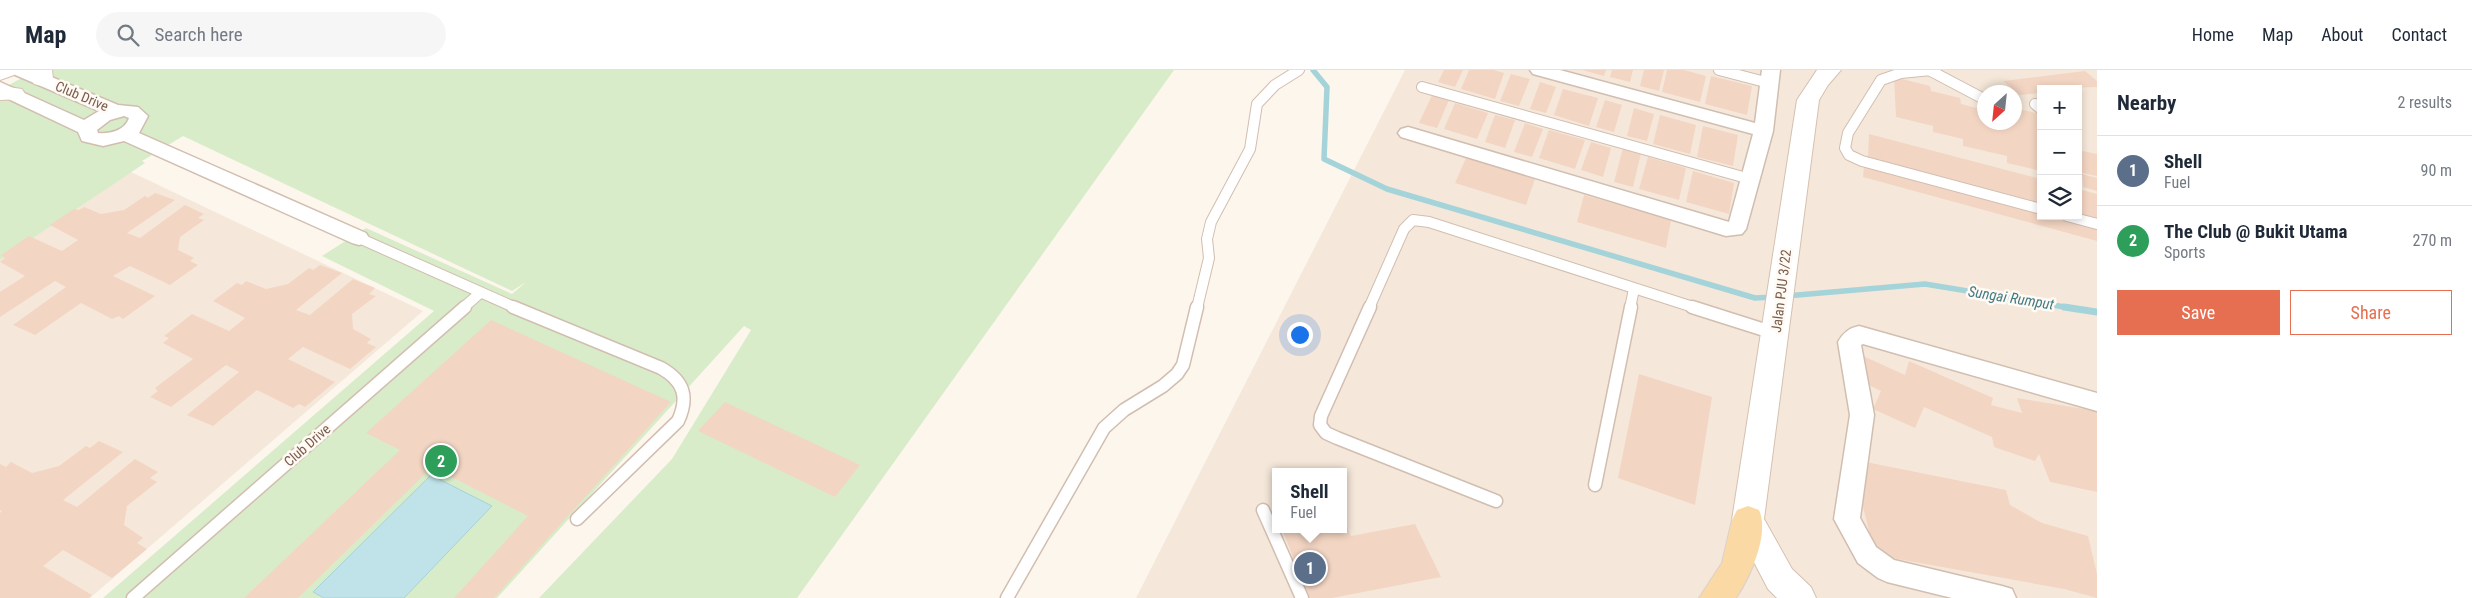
<!DOCTYPE html>
<html lang="en">
<head>
<meta charset="utf-8">
<style>
	body { margin:0; font-family:"Roboto Condensed",sans-serif; background:#f6f6f7; color:#1f2937 }
	.controls { position:absolute; right:15px; top:15px; display:grid; overflow:hidden; border-radius:0px; box-shadow:0 2px 8px #0003 }
	.controls button { width:45px; height:45px; display:grid; place-items:center; padding:0; border:0; border-bottom:1px solid #e0e1e3; background:#fff; color:#1f2937; font:25px sans-serif }
	.compass { position:absolute; left:1977px; top:15px; width:45px; height:45px; border-radius:50%; background:#fff; box-shadow:0 2px 8px #0003; rotate:207deg }
	.you { position:absolute; left:1299px; top:264px; width:18px; height:18px; margin:-12px; border:4px solid #fff; border-radius:50%; background:#1a73e8; box-shadow:0 0 0 8px #1a73e833 }
	.badge { display:grid; place-items:center; width:32px; height:32px; border-radius:50%; background:#e76f51; color:#fff; font-size:16px; font-weight:700 }
	.pin { position:absolute; translate:-50% -50%; border:2px solid #fff; box-shadow:0 1px 5px #0006 }
	.popup { position:absolute; left:1272px; top:398px; width:75px; height:65px; box-sizing:border-box; display:grid; place-content:center; border-radius:0px; background:#fff; filter:drop-shadow(0 1px 4px #0005); font-size:16px; white-space:nowrap; color:#747a83 }
	.popup b { font-size:19px; color:#1f2937 }
	.popup::after { content:''; position:absolute; left:50%; top:100%; margin-left:-10px; border:10px solid transparent; border-top-color:#fff }
	.list { margin:0; padding:0; list-style:none }
	h2 { display:flex; justify-content:space-between; align-items:center; height:65px; margin:0; padding:0 20px; font-size:21px }
	h2 small { font-size:16px; font-weight:400; color:#747a83 }
	.list li { display:grid; grid-template-columns:32px 1fr auto; gap:15px; align-items:center; box-sizing:border-box; height:70px; padding:0 20px; border-top:1px solid #e0e1e3 }
	.list b { display:block; font-size:19px; white-space:nowrap }
	.list p { margin:0; font-size:16px; white-space:nowrap; color:#747a83 }
	.list em { font-size:16px; font-style:normal; color:#747a83 }
	.actions { display:flex; gap:10px; padding:15px 20px }
	.actions a { flex:1; padding:11px 0; border:1px solid #e76f51; border-radius:0px; text-align:center; font-size:18px; color:#e76f51 }
	.actions .main { background:#e76f51; color:#fff }
	.icon { flex:none; width:28px; height:28px; fill:none; stroke:currentColor; stroke-width:2; stroke-linecap:round; stroke-linejoin:round }
	.map { position:relative; flex:none; width:2097px; height:528px; overflow:hidden }
	header { display:flex; align-items:center; gap:30px; box-sizing:border-box; height:70px; padding:0 25px; background:#fff; border-bottom:1px solid #e0e1e3 }
	header strong { font-size:24px }
	nav { display:flex; gap:28px; margin-inline-start:auto; font-size:18px }
	.search { width:350px; height:45px; background:#f6f6f7; display:flex; align-items:center; gap:12px; box-sizing:border-box; padding:0 18px; border-radius:28px; color:#747a83; font-size:19px }
	main { display:flex }
	aside { flex:1; background:#fff }
	.map>svg:first-child { display:block }
</style>
</head>
<body>
<header>
<strong>Map</strong>
<div class="search"><svg class="icon" aria-label="search" viewBox="0 0 24 24"><circle cx="10" cy="10" r="6"/><path d="M15 15l6 6"/></svg>Search here</div>
<nav><a>Home</a><a>Map</a><a>About</a><a>Contact</a></nav>
</header>
<main>
<div class="map">
<svg width="2097" height="528" viewBox="0 0 2097 528">
	<rect width="100%" height="100%" fill="#fdf6ec"/>
	<!-- residential -->
	<g fill="#f5e8da" fill-rule="evenodd">
		<path d="M1405 0H2097V528H1136ZM2041 19H2078V146H2041ZM1984 22H2014V52H1984ZM1276 402H1344V459H1276Z"/>
		<polygon points="129,101 423,241 90,528 0,528 0,183"/>
	</g>
	<!-- green -->
	<polygon fill="#d8ecc9" points="36,0 1174,0 797,528 539,528 672,389 751,260 744,256 497,528 103,528 434,241 322,186 366,158 512,224 526,212 512,221 183,66 142,91 145,93 0,190 0,20"/>
	<!-- water -->
	<polygon fill="#bfe3e8" stroke="#a5d3da" points="431,405 492,436 404,528 324,528 313,522"/>
	<g fill="none" stroke-linecap="round" stroke-linejoin="round">
		<!-- stream-far1 -->
		<g stroke="#a5d3da" stroke-width="5.5">
			<polyline points="1313,0 1327,17 1324,89 1387,119 1755,228 1774,227"/>
			<polyline points="1786,226 1925,214 2071,238"/>
		</g>
		<!-- stream -->
		<polyline stroke="#a5d3da" stroke-width="7" points="2064,237 2097,242"/>
	</g>
	<!-- building -->
	<g fill="#f3d5c3">
		<polygon points="1444,0 1463,0 1455,17 1438,12"/>
		<polygon points="1469,0 1494,0 1504,3 1495,29 1461,19"/>
		<polygon points="1582,0 1606,0 1604,6"/>
		<polygon points="1612,0 1633,0 1630,12 1610,7"/>
		<polygon points="1644,0 1664,0 1659,21 1640,16"/>
		<polygon points="1667,0 1684,0 1706,6 1700,32 1662,22"/>
		<polygon points="2085,1 2097,11 2097,17 2041,19 2041,23 2020,25 2003,11"/>
		<polygon points="1511,4 1530,9 1519,36 1500,31"/>
		<polygon points="1711,6 1752,16 1747,45 1705,34"/>
		<polygon points="1894,7 1930,16 1931,21 1960,28 1961,34 1984,40 1984,52 2016,53 2014,38 2040,44 2041,101 2007,93 2007,86 1963,76 1963,69 1933,62 1933,56 1896,47"/>
		<polygon points="1540,12 1556,17 1546,43 1530,39"/>
		<polygon points="1563,19 1598,28 1589,56 1554,45"/>
		<polygon points="1432,25 1449,30 1437,58 1419,53"/>
		<polygon points="1605,30 1622,35 1614,62 1596,57"/>
		<polygon points="1455,33 1488,43 1477,69 1444,59"/>
		<polygon points="1634,38 1654,44 1647,71 1627,66"/>
		<polygon points="1495,45 1515,50 1505,78 1485,72"/>
		<polygon points="1660,45 1696,55 1690,84 1653,74"/>
		<polygon points="1525,53 1543,59 1532,87 1514,82"/>
		<polygon points="1703,56 1738,65 1733,96 1697,87"/>
		<polygon points="1549,60 1585,70 1575,99 1539,88"/>
		<polygon points="1869,64 2041,109 2041,133 1868,87"/>
		<polygon points="1591,72 1611,78 1603,107 1581,100"/>
		<polygon points="1623,78 1641,83 1633,117 1614,112"/>
		<polygon points="2078,80 2097,84 2097,106 2078,102"/>
		<polygon points="1648,87 1686,98 1679,130 1639,119"/>
		<polygon points="1466,88 1535,109 1526,135 1455,113"/>
		<polygon points="1864,96 2041,144 2041,146 2050,146 2097,159 2097,171 1863,107"/>
		<polygon points="1693,101 1734,113 1729,144 1686,132"/>
		<polygon points="2082,104 2097,108 2097,121 2083,117"/>
		<polygon points="2078,119 2097,124 2097,148 2078,143"/>
		<polygon points="155,123 175,130 127,163 140,168 185,135 204,144 198,148 204,150 180,167 178,180 194,188 190,191 198,195 170,215 130,196 113,206 155,226 123,249 119,246 112,249 81,233 35,265 13,255 66,217 55,211 0,247 0,222 25,206 0,192 5,188 1,185 29,166 62,181 78,170 50,155 74,139 79,140 84,137 101,144 124,140 145,126 148,128"/>
		<polygon points="1584,125 1671,150 1666,178 1577,152"/>
		<polygon points="320,195 342,203 296,240 310,245 353,209 375,218 369,224 376,226 352,244 353,259 371,269 367,273 376,277 350,299 303,277 288,289 335,312 305,337 299,334 293,338 257,320 213,356 187,345 239,302 226,295 171,337 150,327 158,321 155,318 193,289 163,273 169,268 164,266 192,244 229,261 245,248 213,231 237,213 242,215 246,211 266,219 288,214 309,198 313,200"/>
		<polygon points="491,250 671,332 494,528 454,528 528,446 432,397 298,528 244,528 400,380 366,363"/>
		<polygon points="1861,285 1905,305 1909,291 1993,328 1991,335 2022,343 2017,328 2097,341 2097,422 2050,412 2039,384 2035,391 1994,377 1992,367 1924,337 1915,358 1873,339 1881,321 1854,308"/>
		<polygon points="1639,304 1712,327 1695,435 1618,408"/>
		<polygon points="725,332 860,395 835,427 698,361"/>
		<polygon points="99,371 123,382 63,430 77,437 135,389 158,402 150,408 157,412 127,436 124,455 143,468 137,473 147,479 112,508 63,480 43,496 92,525 89,528 0,528 0,443 2,441 0,440 0,394 6,397 11,392 32,403 59,396 86,376 90,378"/>
		<polygon points="1851,389 2006,420 2010,435 2042,453 2088,466 2097,504 2097,528 2064,519 1875,485"/>
		<polygon points="1344,450 1351,466 1415,454 1441,507 1332,528 1309,528 1282,459 1344,459"/>
	</g>
	<g fill="none" stroke-linecap="round" stroke-linejoin="round">
		<!-- lane-far1 casing -->
		<g stroke="#d1beb0" stroke-width="12">
			<g id="lane-far1">
				<polyline points="1719,0 1769,13"/>
				<polyline points="1929,0 1984,29"/>
				<polyline points="1931,0 1901,3 1881,10 1848,63 1845,78 1849,85 1862,91 2041,139"/>
				<polyline points="1422,17 1750,109"/>
				<polyline points="2035,34 2041,39"/>
				<polyline points="2067,146 2097,154"/>
				<polyline points="359,168 516,238"/>
				<polyline points="463,238 480,223"/>
				<polyline points="1197,238 1209,188 1207,169 1211,152 1250,79 1257,34 1275,15 1299,0"/>
				<polyline points="1369,238 1404,159 1413,150 1429,152 1696,238"/>
				<polyline points="1630,238 1634,219"/>
			</g>
		</g>
		<!-- lane casing -->
		<g stroke="#d1beb0" stroke-width="15">
			<g id="lane">
				<path d="M513 237 661 298C684 311 689 327 678 351L577 449"/>
				<polyline points="1370,237 1321,346 1320,355 1326,363 1337,368 1496,431"/>
				<polyline points="1692,237 1774,263"/>
				<polyline points="1595,415 1631,237"/>
				<polyline points="1263,440 1302,528"/>
				<polyline points="133,528 465,237"/>
				<polyline points="1007,528 1104,358 1124,340 1163,316 1177,304 1183,295 1197,237"/>
			</g>
		</g>
		<!-- street casing -->
		<g stroke="#d1beb0" stroke-width="3">
			<g id="street">
				<path d="M10 0H35L118 35 138 37 148 46 139 63 366 163 369 168 366 173 359 175 352 173 124 71 103 76 82 71 78 62 0 25V12L84 50 99 41 13 4ZM124 46 129 48C125 61 109 64 98 63L97 60 110 50Z"/>
				<polygon points="1530,0 1560,0 1755,53 1762,0 1780,0 1773,61 1746,159 1742,164 1726,166 1401,67 1398,63 1401,59 1408,57 1415,59 1729,152 1753,64 1533,4"/>
				<path d="M1859 256 2097 323V341L1863 274 1861 275 1874 345 1860 448 1876 477 1894 490 2002 516 2012 519 2016 528H1952L1887 512 1878 508 1858 493 1834 449 1850 345 1838 272C1843 263 1849 258 1859 256Z"/>
			</g>
		</g>
		<!-- secondary casing -->
		<g stroke="#d6c0b0" stroke-width="2">
			<g id="secondary">
				<polygon points="0,0 17,0 14,5 0,10"/>
				<polygon points="30,0 52,0 53,9 50,14 42,16 34,14 31,9"/>
				<polygon points="1817,0 1841,0 1828,15 1819,30 1764,449 1792,499 1811,517 1816,528 1777,528 1768,519 1732,450 1797,30"/>
				<polygon points="0,16 22,19 25,24 22,29 0,30"/>
			</g>
		</g>
		<!-- primary casing -->
		<g stroke="#dad1cd" stroke-width="2">
			<path id="primary" d="M1748 436 1759 440C1770 464 1750 507 1736 528H1699L1722 493 1732 450 1737 440Z"/>
		</g>
		<!-- lane-far1 -->
		<use href="#lane-far1" stroke="#fff" stroke-width="10"/>
		<!-- lane -->
		<use href="#lane" stroke="#fff" stroke-width="12"/>
		<!-- street -->
		<use href="#street" fill="#fff" fill-rule="evenodd"/>
		<!-- secondary -->
		<use href="#secondary" fill="#fff" fill-rule="evenodd"/>
		<!-- primary -->
		<use href="#primary" fill="#fbd9a5" fill-rule="evenodd"/>
	</g>
	<g text-anchor="middle" dominant-baseline="central" stroke-width="5" stroke-linejoin="round" paint-order="stroke">
		<!-- street labels -->
		<g font-size="14" fill="#7a5c4d" stroke="#fffaf3">
			<text transform="translate(82 26) rotate(23)">Club Drive</text>
			<text transform="translate(1781 221) rotate(-83)">Jalan PJU 3/22</text>
			<text transform="translate(307 375) rotate(-41)">Club Drive</text>
		</g>
		<!-- water labels -->
		<g font-size="15" font-style="italic" fill="#437c86" stroke="#fffaf3">
			<text transform="translate(2011 228) rotate(9)">Sungai Rumput</text>
		</g>
	</g>
</svg>
<div class="controls">
<button>+</button>
<button>−</button>
<button><svg class="icon" aria-label="layers" viewBox="0 0 24 24"><path d="M12 4l9 5-9 5-9-5zM3 14l9 5 9-5"/></svg></button>
</div>
<svg class="compass" viewBox="-18 -18 36 36"><path d="M0-13l5 13h-10z" fill="#e53935"/><path d="M0 13l5-13h-10z" fill="#747a83"/></svg>
<div class="you"></div>
<div class="pin badge" style="left:1310px;top:498px;background:#5c6f8a">1</div>
<div class="popup"><b>Shell</b>Fuel</div>
<div class="pin badge" style="left:441px;top:391px;background:#2e9e5b">2</div>
</div>
<aside>
<h2>Nearby<small>2 results</small></h2>
<ul class="list">
<li><span class="badge" style="background:#5c6f8a">1</span><div><b>Shell</b><p>Fuel</p></div><em>90 m</em></li>
<li><span class="badge" style="background:#2e9e5b">2</span><div><b>The Club @ Bukit Utama</b><p>Sports</p></div><em>270 m</em></li>
</ul>
<div class="actions"><a class="main">Save</a><a>Share</a></div>
</aside>
</main>
</body>
</html>
